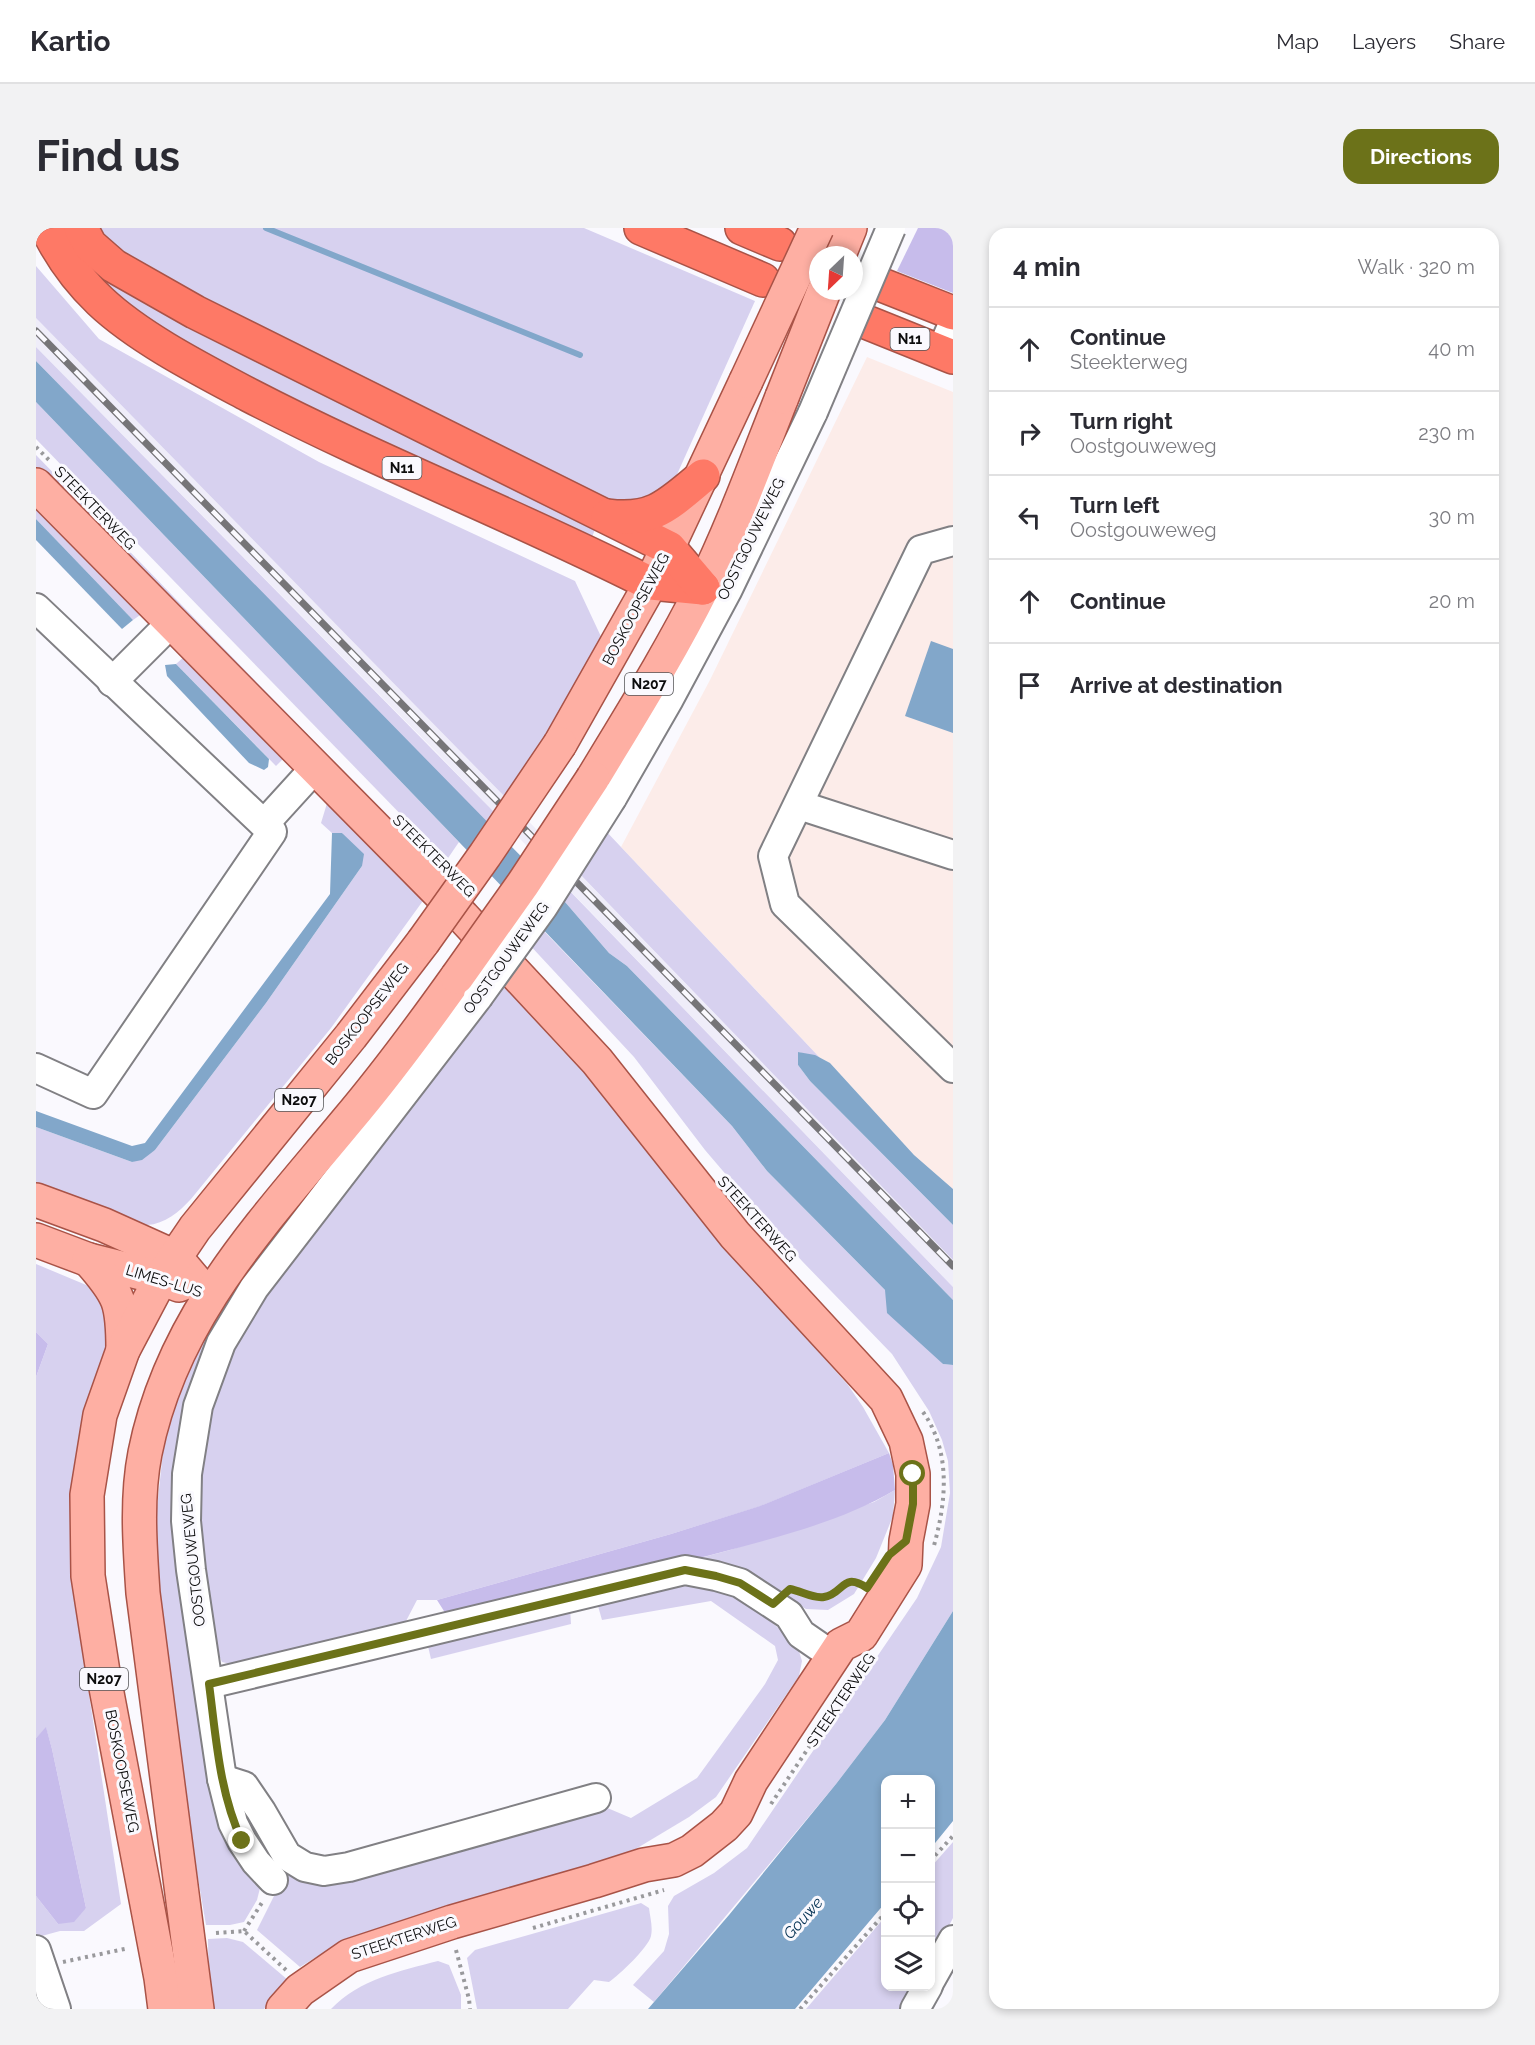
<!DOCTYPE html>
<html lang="en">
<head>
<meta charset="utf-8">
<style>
	body { margin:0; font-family:Raleway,sans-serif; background:#f2f2f3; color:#2b2b33 }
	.controls { position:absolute; right:18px; bottom:18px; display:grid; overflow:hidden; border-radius:12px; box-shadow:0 3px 9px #0003 }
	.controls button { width:54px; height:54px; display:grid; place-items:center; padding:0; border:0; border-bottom:2px solid #e1e1e2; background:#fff; color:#2b2b33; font:30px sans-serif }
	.compass { position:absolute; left:773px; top:18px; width:54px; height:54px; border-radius:50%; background:#fff; box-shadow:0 3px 9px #0003; rotate:205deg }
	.stop { position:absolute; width:18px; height:18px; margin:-14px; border:4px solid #6c7219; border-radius:50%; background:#fff }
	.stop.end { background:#6c7219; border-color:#fff; box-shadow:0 2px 6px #0008 }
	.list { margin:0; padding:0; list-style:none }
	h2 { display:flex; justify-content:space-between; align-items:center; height:78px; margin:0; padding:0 24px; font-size:26px }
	h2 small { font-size:20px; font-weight:400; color:#7c7c81 }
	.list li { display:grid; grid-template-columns:39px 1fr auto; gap:18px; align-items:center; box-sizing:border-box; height:84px; padding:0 24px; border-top:2px solid #e1e1e2 }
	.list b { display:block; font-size:22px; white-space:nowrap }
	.list p { margin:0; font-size:20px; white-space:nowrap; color:#7c7c81 }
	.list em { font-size:20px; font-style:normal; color:#7c7c81 }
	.icon { flex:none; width:33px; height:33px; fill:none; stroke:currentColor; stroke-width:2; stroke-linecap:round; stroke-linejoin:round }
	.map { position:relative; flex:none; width:917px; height:1781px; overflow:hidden; border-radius:18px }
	header { display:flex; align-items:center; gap:36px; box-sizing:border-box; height:84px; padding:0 30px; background:#fff; border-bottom:2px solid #e1e1e2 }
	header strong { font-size:28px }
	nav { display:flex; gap:33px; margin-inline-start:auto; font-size:21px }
	.intro { display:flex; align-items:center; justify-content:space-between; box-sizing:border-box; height:144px; padding:0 36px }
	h1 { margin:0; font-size:42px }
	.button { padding:15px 27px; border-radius:18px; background:#6c7219; color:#fff; font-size:21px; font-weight:700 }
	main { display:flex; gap:36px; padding:0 36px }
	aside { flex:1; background:#fff; border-radius:18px; box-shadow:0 3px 9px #0003 }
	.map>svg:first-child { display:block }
</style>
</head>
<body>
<header>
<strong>Kartio</strong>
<nav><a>Map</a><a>Layers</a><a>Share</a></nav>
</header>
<div class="intro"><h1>Find us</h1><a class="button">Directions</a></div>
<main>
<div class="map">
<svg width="917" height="1781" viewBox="0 0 917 1781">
	<rect width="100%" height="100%" fill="#faf9fe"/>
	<!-- built -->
	<polygon fill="#efedf9" points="0,90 470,570 917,1032 917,1059 399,523 0,119"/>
	<!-- industrial -->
	<polygon fill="#fcece9" points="831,129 917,164 917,961 878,927 794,835 784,830 585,619 674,452"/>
	<!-- green -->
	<g fill="#d7d1ef">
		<polygon points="35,0 110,67 190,118 560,299 556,309 183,146 69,66"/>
		<polygon points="56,0 548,0 719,73 634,262 579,279 123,54"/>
		<polygon points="0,38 63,111 283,234 539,353 568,415 470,570 0,90"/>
		<polygon points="0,119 460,586 450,595 0,133"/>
		<polygon points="0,174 423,614 410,633 0,211"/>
		<polygon points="0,227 272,507 265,513 0,241"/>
		<polygon points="0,273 107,385 97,392 0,291"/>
		<polygon points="149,428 248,530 240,538 140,436"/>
		<path d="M292 572 389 670 295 800 155 971C143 984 129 996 111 997 84 997 28 969 0 958V899L96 934 119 922 230 775 326 638 306 605H296L285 595Z"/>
		<polygon points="568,601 784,830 762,824 762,837 774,853 917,997 917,1032 540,642"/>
		<polygon points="529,658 917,1059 917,1072 591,738 573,725 523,667"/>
		<polygon points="502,697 696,898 731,943 849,1062 907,1136 917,1137 917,1383 849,1492 800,1556 618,1774 597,1757 628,1723 633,1706 632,1678 638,1668 678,1645 711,1620 881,1370 905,1319 914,1265 912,1233 906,1212 893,1183 856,1126 766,1033 710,970 669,922 598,829 490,713"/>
		<polygon points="466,756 527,823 547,839 667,994 812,1157 827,1179 853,1225 725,1278 635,1306 401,1372 381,1372 369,1395 203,1438 186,1434 179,1419 159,1273 168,1209 183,1152 202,1106 232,1057"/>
		<polygon points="358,854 156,1165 143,1204 137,1275 225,1656 221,1672 208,1694 194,1697 170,1697 149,1574 116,1326 128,1215 141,1165 186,1079 255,985"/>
		<polygon points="0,1036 55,1059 72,1087 70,1124 48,1185 34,1265 34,1342 85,1676 48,1703 24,1703 2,1709 0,1705 0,1668 22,1696 50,1680 16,1521 10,1500 0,1510 0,1149 12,1116 0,1104"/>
		<polygon points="859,1262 857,1288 840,1330 818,1366 792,1382 770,1381 701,1341 657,1332 694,1322 838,1274"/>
		<polygon points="646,1355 680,1357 710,1374 745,1402 761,1417 766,1433 763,1448 680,1569 653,1589 593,1625 547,1644 308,1712 264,1739 221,1702 252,1640 562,1576 595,1590 661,1550 729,1456 742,1432 739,1418 675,1373 566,1392 560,1371"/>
		<polygon points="534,1379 535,1396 395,1431 391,1414"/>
		<polygon points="917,1614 917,1690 895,1732 895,1639"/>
		<path d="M605 1675 613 1680C614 1689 617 1699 615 1708 612 1720 583 1747 573 1754L558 1752 532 1781H441L431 1730 439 1722Z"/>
		<polygon points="849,1689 850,1758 880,1759 867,1781 770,1781"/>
		<polygon points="191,1710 207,1714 252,1752 228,1781 173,1781 172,1711"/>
		<path d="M402 1733 413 1737 425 1767V1781H295C324 1751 364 1743 402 1733Z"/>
	</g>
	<!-- forest -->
	<g fill="#c7bceb">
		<polygon points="882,0 917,0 917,65 861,43"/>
		<polygon points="0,1104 12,1116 0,1149"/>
		<path d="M853 1225 857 1237 859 1262C803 1295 737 1310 675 1327 588 1349 500 1370 413 1391L401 1372 635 1306 724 1278Z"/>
		<polygon points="10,1499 16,1521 50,1680 38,1694 22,1696 0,1668 0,1510"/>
	</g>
	<!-- water -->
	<g fill="#82a7ca">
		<polygon points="0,133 523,667 573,725 591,738 917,1072 917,1137 907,1136 851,1085 849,1062 731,943 696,898 0,174"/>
		<polygon points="0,291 97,392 86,401 0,312"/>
		<polygon points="895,413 917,421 917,505 869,488"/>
		<polygon points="140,436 233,531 232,539 228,542 213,535 131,448 129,437"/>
		<polygon points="296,605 306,605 328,626 326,638 230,775 119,922 106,932 96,934 0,899 0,883 96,918 109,915 294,666"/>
		<polygon points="762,824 779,827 794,835 878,927 917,961 917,997 774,853 762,837"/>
		<polygon points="917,1383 917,1593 895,1620 894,1552 850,1552 849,1675 759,1781 612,1781 693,1687 800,1556 849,1492"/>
	</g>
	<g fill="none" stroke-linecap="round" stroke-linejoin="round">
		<!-- stream -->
		<polyline stroke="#82a7ca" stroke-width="6" points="230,0 544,127"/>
		<!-- minor casing -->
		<g stroke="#818084" stroke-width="32">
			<g id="minor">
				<polyline points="905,124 917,96"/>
				<polyline points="917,313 885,322 737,628 749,676 917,840"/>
				<polyline points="0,380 236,604 57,866 0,840"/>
				<polyline points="76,454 135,395"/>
				<polyline points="576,570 633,471 691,363 777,184"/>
				<polyline points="763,577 917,627"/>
				<polyline points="228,596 279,540"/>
				<polyline points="173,1456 649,1342 680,1348 704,1355 753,1387 765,1406 797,1428"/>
				<polyline points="186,1551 208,1558 225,1583 251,1628 269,1639 288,1643 313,1639 560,1570"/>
				<polyline points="237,1652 220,1634 206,1613 197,1595 186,1551 155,1342 150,1293 151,1246 162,1178 185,1115 218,1060 442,769"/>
				<polyline points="0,1722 20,1781"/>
				<polyline points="894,1753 917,1712"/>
				<polyline points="879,1781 892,1758"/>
			</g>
		</g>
		<!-- major casing -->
		<g stroke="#a95347" stroke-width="36">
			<g id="major">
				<polyline points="803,27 814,0"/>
				<polyline points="0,257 427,689 561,833 699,1007 850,1171 870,1213 877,1246 877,1276 870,1313 869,1337 825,1407 805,1417 715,1553 700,1585 688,1598 656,1623 638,1632 608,1637 558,1653 416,1694 313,1728 264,1762 247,1781"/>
				<polyline points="524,516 615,355 710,153"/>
				<path d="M557 550C595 487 634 425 667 359 697 298 721 232 746 169"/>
				<polyline points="0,972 68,997 139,1029 172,1068"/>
				<polyline points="0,1012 53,1032 125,1050 143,1057"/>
				<path d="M53 1032C84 1067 87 1075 87 1122"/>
				<polyline points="129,1781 125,1750 67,1444 52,1348 51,1267 64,1187 87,1122 125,1050 159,1000 315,808 387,714"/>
				<path d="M161 1781 107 1365C104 1320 100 1271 109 1225 136 1089 226 996 311 893 350 847 386 798 421 749"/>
			</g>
		</g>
		<!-- highway casing -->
		<g stroke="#a95347" stroke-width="36">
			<g id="highway">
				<path d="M11 0C24 27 42 52 64 73 103 110 166 142 213 167 342 234 478 287 607 352L615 355 667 360"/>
				<polyline points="45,0 54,17 78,38 159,84 633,320 667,360"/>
				<polyline points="605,0 727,52"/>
				<polyline points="706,0 744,16"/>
				<polyline points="846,57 917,85"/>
				<polyline points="830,94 917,129"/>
				<path d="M572 288C618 294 633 276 667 248"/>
			</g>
		</g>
		<!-- path -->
		<g stroke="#99999c" stroke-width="4" stroke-dasharray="3 4.5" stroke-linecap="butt">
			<polyline points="0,219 15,234"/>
			<path d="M887 1184C916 1225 910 1276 897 1321"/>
			<path d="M763 1363C771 1366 779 1371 787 1369 804 1367 808 1346 827 1357"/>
			<polyline points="735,1576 829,1435"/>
			<polyline points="894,1633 917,1608"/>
			<polyline points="497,1700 628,1662"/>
			<polyline points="208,1703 227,1673"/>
			<polyline points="180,1705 208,1703 250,1742"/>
			<polyline points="420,1722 433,1771 434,1781"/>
			<polyline points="27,1734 93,1720"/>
			<polyline points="764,1781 850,1684"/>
		</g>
		<!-- minor -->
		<use href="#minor" stroke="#fff" stroke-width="28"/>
		<!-- major -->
		<use href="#major" stroke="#feafa3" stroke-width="33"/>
		<!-- highway -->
		<use href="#highway" stroke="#fe7966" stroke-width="33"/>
		<!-- rail casing -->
		<g stroke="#767578" stroke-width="7">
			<polyline id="rail" points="0,103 917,1038"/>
		</g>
		<!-- rail -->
		<use href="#rail" stroke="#faf9fe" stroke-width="4.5" stroke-dasharray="14" stroke-linecap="butt"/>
		<!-- minor-bridge casing -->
		<g stroke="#818084" stroke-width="32" stroke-linecap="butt">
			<g id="minor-bridge">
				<polyline points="777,184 855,0"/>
				<polyline points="442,769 507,679 576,570"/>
			</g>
		</g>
		<!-- major-bridge casing -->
		<g stroke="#a95347" stroke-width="36" stroke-linecap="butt">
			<g id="major-bridge">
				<polyline points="710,153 781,0"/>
				<polyline points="746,169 788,63"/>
				<polyline points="387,714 449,627 524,516"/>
				<polyline points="421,749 487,656 557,550"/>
			</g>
		</g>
		<!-- minor-bridge -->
		<use href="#minor-bridge" stroke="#fff" stroke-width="28"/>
		<!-- major-bridge -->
		<use href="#major-bridge" stroke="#feafa3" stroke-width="33"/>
	</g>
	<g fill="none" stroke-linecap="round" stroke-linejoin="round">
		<!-- route -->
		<path stroke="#6c7219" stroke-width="8" d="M206 1613C183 1564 180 1508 173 1456L649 1342 680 1348 704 1355 737 1376 754 1361C765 1363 777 1371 788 1369 808 1366 806 1343 831 1360L853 1327 870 1313 877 1276V1246"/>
	</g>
	<g text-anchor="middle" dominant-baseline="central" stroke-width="6" stroke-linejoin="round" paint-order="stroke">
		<!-- shield labels -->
		<g fill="#faf9fe" stroke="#535355" stroke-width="1.5">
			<rect x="854.5" y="100" width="39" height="22" rx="4.5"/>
			<rect x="346.5" y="229" width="39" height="22" rx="4.5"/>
			<rect x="589" y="445" width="48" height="22" rx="4.5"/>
			<rect x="239" y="861" width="48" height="22" rx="4.5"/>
			<rect x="44" y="1440" width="48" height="22" rx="4.5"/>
		</g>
		<g font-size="14" font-weight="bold" fill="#0c0c0d">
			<text x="874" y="111">N11</text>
			<text x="366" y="240">N11</text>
			<text x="613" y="456">N207</text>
			<text x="263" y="872">N207</text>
			<text x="68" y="1451">N207</text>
		</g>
		<!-- street labels -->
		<g font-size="15" fill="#0c0c0d" stroke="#faf9fe">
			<text transform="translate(59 280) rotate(46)">STEEKTERWEG</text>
			<text transform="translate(715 311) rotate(-64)">OOSTGOUWEWEG</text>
			<text transform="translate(600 381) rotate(-62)">BOSKOOPSEWEG</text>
			<text transform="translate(398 628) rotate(45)">STEEKTERWEG</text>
			<text transform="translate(470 730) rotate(-54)">OOSTGOUWEWEG</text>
			<text transform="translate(331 786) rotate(-52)">BOSKOOPSEWEG</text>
			<text transform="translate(721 991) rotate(48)">STEEKTERWEG</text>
			<text transform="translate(128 1053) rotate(17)">LIMES-LUS</text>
			<text transform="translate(157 1332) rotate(-96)">OOSTGOUWEWEG</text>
			<text transform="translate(805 1472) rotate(-56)">STEEKTERWEG</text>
			<text transform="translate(86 1543) rotate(79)">BOSKOOPSEWEG</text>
			<text transform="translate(368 1710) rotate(-18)">STEEKTERWEG</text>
		</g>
		<!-- water labels -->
		<g font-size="16" font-style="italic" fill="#043153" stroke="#faf9fe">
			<text transform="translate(767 1690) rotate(-48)">Gouwe</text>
		</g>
	</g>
</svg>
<div class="controls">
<button>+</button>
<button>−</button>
<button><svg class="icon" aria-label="locate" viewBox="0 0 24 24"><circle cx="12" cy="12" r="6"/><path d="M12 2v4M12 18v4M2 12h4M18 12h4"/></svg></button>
<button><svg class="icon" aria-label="layers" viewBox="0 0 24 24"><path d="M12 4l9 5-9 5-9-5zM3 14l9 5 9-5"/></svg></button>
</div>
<svg class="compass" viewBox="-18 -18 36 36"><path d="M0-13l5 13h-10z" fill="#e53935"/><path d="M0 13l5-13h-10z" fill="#7c7c81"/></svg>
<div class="stop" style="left:877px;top:1246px"></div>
<div class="stop end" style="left:206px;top:1613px"></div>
</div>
<aside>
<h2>4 min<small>Walk · 320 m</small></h2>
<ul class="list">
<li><svg class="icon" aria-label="ahead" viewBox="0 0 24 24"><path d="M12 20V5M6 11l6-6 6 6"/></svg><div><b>Continue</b><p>Steekterweg</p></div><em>40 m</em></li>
<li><svg class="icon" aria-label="right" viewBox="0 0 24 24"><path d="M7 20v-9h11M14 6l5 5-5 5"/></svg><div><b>Turn right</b><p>Oostgouweweg</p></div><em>230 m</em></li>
<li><svg class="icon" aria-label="left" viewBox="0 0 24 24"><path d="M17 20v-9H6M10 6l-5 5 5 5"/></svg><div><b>Turn left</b><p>Oostgouweweg</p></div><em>30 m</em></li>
<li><svg class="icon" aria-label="ahead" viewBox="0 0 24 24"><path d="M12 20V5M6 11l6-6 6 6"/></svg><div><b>Continue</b></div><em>20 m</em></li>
<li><svg class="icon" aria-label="arrive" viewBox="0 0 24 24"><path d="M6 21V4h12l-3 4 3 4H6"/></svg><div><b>Arrive at destination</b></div></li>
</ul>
</aside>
</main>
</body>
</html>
